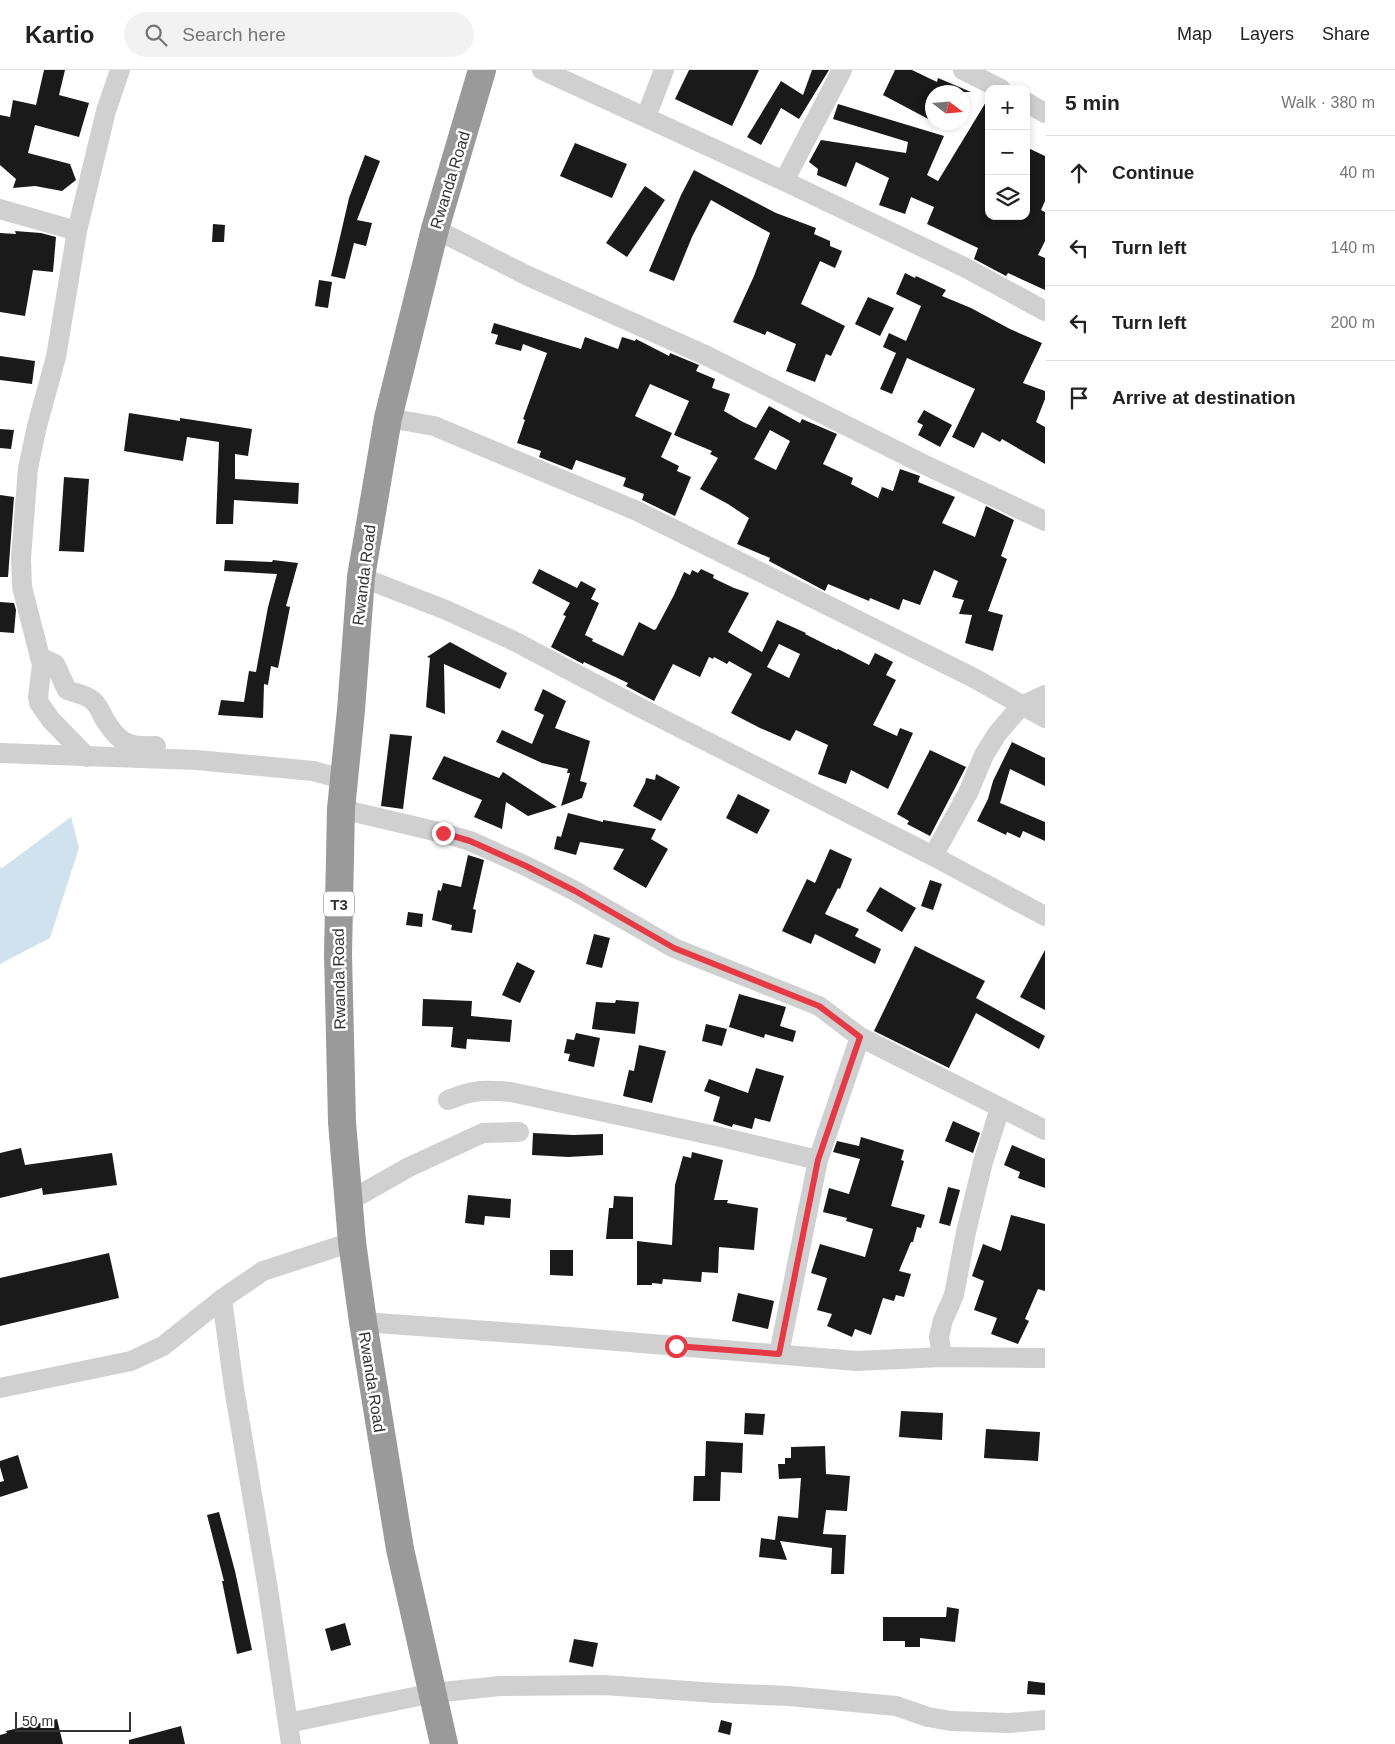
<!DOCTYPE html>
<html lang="en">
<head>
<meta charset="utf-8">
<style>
	body { margin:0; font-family:Arial,sans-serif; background:#f2f2f2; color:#222 }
	.controls { position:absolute; right:15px; top:15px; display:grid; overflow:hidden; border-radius:10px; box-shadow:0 2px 8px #0003 }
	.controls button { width:45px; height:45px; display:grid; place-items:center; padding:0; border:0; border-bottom:1px solid #e0e0e0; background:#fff; color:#222; font:25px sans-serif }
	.compass { position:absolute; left:925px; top:15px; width:45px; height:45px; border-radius:50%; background:#fff; box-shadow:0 2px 8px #0003; rotate:106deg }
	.scale { position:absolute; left:15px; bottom:12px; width:116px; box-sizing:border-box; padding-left:5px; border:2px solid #333; border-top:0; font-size:14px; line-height:18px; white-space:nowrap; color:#333; -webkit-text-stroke:4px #fff; paint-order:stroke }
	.stop { position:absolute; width:15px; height:15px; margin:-11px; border:4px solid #e63946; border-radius:50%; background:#fff }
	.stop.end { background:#e63946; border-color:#fff; box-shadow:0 1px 5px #0008 }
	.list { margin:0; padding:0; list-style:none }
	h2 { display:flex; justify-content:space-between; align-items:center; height:65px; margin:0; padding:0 20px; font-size:21px }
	h2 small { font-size:16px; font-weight:400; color:#767676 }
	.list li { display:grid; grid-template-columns:32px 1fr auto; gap:15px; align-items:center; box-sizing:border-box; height:75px; padding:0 20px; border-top:1px solid #e0e0e0 }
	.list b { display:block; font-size:19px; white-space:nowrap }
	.list em { font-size:16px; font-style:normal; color:#767676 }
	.icon { flex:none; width:28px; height:28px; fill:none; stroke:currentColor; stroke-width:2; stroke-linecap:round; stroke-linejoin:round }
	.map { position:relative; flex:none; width:1045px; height:1674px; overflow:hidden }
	header { display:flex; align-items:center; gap:30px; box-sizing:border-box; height:70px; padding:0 25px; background:#fff; border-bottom:1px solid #e0e0e0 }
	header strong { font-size:24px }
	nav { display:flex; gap:28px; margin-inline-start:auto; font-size:18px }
	.search { width:350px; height:45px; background:#f2f2f2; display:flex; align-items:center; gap:12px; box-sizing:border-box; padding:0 18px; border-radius:28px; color:#767676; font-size:19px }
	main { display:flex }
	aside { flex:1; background:#fff }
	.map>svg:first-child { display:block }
</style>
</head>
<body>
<header>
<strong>Kartio</strong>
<div class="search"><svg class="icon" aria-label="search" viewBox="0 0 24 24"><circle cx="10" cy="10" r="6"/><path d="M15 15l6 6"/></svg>Search here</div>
<nav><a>Map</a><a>Layers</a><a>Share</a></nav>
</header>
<main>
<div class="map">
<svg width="1045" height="1674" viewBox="0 0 1045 1674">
	<rect width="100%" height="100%" fill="#fff"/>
	<!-- water -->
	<polygon fill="#cfe2ee" points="71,747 79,778 50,868 0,894 0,797 2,798"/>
	<!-- building -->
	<g fill="#1a1a1a" fill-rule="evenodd">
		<polygon points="44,0 65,0 59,25 89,33 79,67 35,55 28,83 70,94 76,110 62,121 35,116 13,118 16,109 0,95 0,45 10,47 13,30 36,35"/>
		<polygon points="689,0 759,0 732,56 675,29"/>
		<polygon points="812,0 829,0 799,49 781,38 761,75 747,67 781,11 803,25"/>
		<polygon points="895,0 912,0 937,12 938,8 971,22 932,22 932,51 883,25"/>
		<polygon points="989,27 989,146 1026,146 1026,77 1045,86 1045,131 1041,140 1045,142 1045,171 1038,185 1045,188 1045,220 1008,203 1006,206 974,189 978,178 927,154 934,137 911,127 905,144 879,135 889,108 856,92 846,117 817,105 818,99 809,92 821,70 906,83 908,72 833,49 838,34 944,66 927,105 938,111"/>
		<polygon points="575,73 627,94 612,128 560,106"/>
		<polygon points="365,85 380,91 357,150 372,153 366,176 354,173 345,209 331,206 349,128"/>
		<polygon points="694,100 776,143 816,158 814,164 830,171 830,176 842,181 835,198 820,191 801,234 845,256 831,286 826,284 815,312 786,301 796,274 767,261 765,265 733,252 754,206 770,163 711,130 692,167 674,211 649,201 681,125"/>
		<polygon points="645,116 665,130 627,187 606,173"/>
		<polygon points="213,154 225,155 224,172 212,172"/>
		<polygon points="15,161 41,163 56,167 53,202 33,200 25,246 0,242 0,163 16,164"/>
		<polygon points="905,203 915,208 916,206 946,220 942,226 971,238 1010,259 1042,273 1023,313 1045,321 1045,329 1036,352 1045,357 1045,394 1002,369 1000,372 982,362 974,378 952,367 975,319 907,288 892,324 880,319 896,283 883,277 889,263 906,271 921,236 896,224"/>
		<polygon points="319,210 332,212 328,238 315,236"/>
		<polygon points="868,227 894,238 880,266 855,254"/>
		<path d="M494 253 581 279 585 267 618 279 622 267 635 271 636 269 669 286 670 283 699 295 696 301 715 309 712 318 730 324 724 341 743 352 756 358 769 336 800 353 802 349 837 364 823 394 853 408 851 414 878 428 882 417 893 421 900 399 920 406 918 412 955 427 942 453 975 467 986 436 1014 450 1001 486 1007 489 988 541 1003 545 993 581 965 573 972 545 959 544 964 530 952 527 958 511 934 500 920 535 903 529 899 540 870 528 869 531 828 514 825 521 769 491 770 488 737 474 749 448 728 434 700 419 718 388 710 384 712 381 674 365 689 331 650 314 635 346 672 363 661 387 679 396 677 401 691 407 675 446 642 430 644 424 623 416 626 408 576 390 572 400 539 387 541 381 517 373 525 350 523 349 547 283 523 274 521 281 495 274 498 265 491 263ZM770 360 790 371 776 400 754 389Z"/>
		<polygon points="0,286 35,291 32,314 0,310"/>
		<polygon points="924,340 952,355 940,377 918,365 923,355 917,352"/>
		<polygon points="129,343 180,351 180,348 252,359 248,386 235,384 235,409 299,413 298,434 234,430 233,454 216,454 219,372 187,367 183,391 124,381"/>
		<polygon points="0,359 14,360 11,379 0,378"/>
		<polygon points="64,407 89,409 84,482 59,481"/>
		<polygon points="0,425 14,427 8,507 0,507"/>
		<polygon points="225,490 272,492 273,490 298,493 286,536 290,537 278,598 271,596 268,615 264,614 263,648 218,645 221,630 244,632 249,601 256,602 268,537 277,504 224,501"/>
		<path d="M539 499 577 518 581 511 596 519 591 529 599 533 585 565 593 569 592 571 623 586 639 552 654 560 656 559 674 525 684 502 690 505 692 500 698 503 701 499 714 505 713 508 734 518 749 523 728 562 762 582 777 550 806 563 805 564 837 580 838 579 869 595 875 583 893 592 886 605 896 610 873 655 897 666 900 658 913 663 888 719 851 700 846 714 818 704 828 675 796 660 790 671 760 658 731 643 752 604 729 591 727 594 714 587 713 589 709 587 700 607 673 594 654 631 626 616 628 613 584 592 583 594 551 577 566 546 563 545 570 533 532 513ZM779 574 800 584 789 608 767 597Z"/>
		<polygon points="0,532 14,533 16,540 14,563 0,562"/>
		<polygon points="450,572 507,603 500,619 444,594 445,644 426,637 430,588 427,587"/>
		<polygon points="543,619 566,631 555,658 590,671 580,711 587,713 582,728 561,736 570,703 567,703 568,699 542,693 496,672 502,660 532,674 544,645 534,640"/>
		<polygon points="390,664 412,666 403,739 381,736"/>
		<polygon points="1012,672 1045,688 1045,716 1010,699 1000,733 1045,752 1045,771 1023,761 1020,768 1007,762 1006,765 977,751 988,729 993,711"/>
		<polygon points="930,680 966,697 930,766 907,754 909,751 897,744"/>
		<polygon points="444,686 499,708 503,702 557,737 528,746 506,732 502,759 474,747 482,730 432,709"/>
		<polygon points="656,704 680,717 661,751 633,736 645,713 646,708 655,710"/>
		<polygon points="738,724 770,740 757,764 726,748"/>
		<polygon points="568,743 603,752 603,750 656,759 651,769 668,779 646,818 613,799 624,779 580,772 576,785 554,779 557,766 561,767"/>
		<polygon points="830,779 852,789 840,819 838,818 825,844 859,859 855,866 881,879 875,894 815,864 811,874 782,861 807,809 815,813"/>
		<polygon points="468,785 484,790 473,839 476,840 472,863 451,860 452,855 432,850 438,820 441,821 443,813 461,817"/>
		<polygon points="930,810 942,814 933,840 921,836"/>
		<polygon points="880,817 916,838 902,862 866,841"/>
		<polygon points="408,842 423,844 422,857 406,855"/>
		<polygon points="594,864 610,868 602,898 586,894"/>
		<polygon points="915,876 985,911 976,928 1045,966 1039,979 976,943 949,998 874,961"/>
		<polygon points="1045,880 1045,940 1020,927"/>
		<polygon points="517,892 535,901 520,933 502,925"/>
		<polygon points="739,924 786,937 780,956 796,961 793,972 765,964 764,968 729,957"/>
		<polygon points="423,929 472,931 471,946 512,950 510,972 467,969 466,979 451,977 453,957 422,956"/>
		<polygon points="616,930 639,932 635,964 592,959 596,932 615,933"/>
		<polygon points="706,954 727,959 722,976 702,971"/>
		<polygon points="576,963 600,968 594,997 568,991 570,984 564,983 567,969 574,970"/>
		<polygon points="639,975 666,981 652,1033 623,1026 629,1000 634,1001"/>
		<polygon points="756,998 784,1006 770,1052 755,1048 752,1059 733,1054 732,1057 713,1051 720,1027 704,1021 709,1009 748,1023"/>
		<polygon points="953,1051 980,1063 973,1083 945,1071"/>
		<polygon points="533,1063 573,1065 603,1064 603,1085 568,1087 532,1085"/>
		<polygon points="861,1067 904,1080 901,1090 904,1091 891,1136 925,1145 921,1158 917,1157 913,1172 911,1172 899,1201 911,1204 904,1227 896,1225 894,1231 883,1228 871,1265 855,1259 852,1267 827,1256 832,1244 817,1240 827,1208 811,1203 820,1174 865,1187 873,1159 846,1151 847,1148 823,1142 829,1118 849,1124 860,1089 833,1082 837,1071 859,1076"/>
		<polygon points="1012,1075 1045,1089 1045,1118 1018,1108 1020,1102 1004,1095"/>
		<polygon points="21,1078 25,1095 112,1083 117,1115 43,1125 42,1118 0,1128 0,1083"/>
		<polygon points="692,1082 723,1090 714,1130 728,1130 727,1133 758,1138 754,1180 719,1177 718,1203 702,1202 701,1212 663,1209 662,1214 652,1213 652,1215 637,1215 637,1171 672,1175 675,1115 683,1086 691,1088"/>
		<polygon points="948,1117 960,1120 950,1156 939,1153"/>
		<polygon points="468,1125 511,1129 510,1148 485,1146 484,1155 465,1153"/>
		<polygon points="614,1126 633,1127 633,1169 606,1169 609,1138 613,1138"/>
		<polygon points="1011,1145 1045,1154 1045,1221 1038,1219 1025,1249 1029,1251 1018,1274 991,1264 997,1248 974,1240 984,1211 972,1206 983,1174 1001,1181"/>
		<polygon points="550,1180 573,1180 573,1206 550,1205"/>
		<polygon points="109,1183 119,1228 0,1256 0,1208"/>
		<polygon points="738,1223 774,1231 768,1259 732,1251"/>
		<polygon points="901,1341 943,1343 942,1370 899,1367"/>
		<polygon points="745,1343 765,1344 763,1365 744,1364"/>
		<polygon points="986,1359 1040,1362 1038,1391 984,1388"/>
		<polygon points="706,1371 743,1373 742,1403 721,1402 720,1431 693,1431 694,1406 705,1406"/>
		<polygon points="825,1376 826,1404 850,1406 847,1441 826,1440 823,1464 846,1465 844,1504 831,1504 832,1478 780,1471 787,1490 759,1487 761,1468 775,1470 778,1446 798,1448 801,1408 779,1409 778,1394 785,1394 785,1388 791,1388 791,1377"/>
		<polygon points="18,1385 28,1418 0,1427 0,1412 4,1411 0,1397 0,1391"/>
		<polygon points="219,1442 235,1501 252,1580 237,1584 222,1511 224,1511 207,1445"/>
		<polygon points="947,1537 959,1539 955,1572 920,1568 920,1577 905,1577 905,1571 883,1571 883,1547 946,1547"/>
		<polygon points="345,1553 351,1575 331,1581 325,1559"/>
		<polygon points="574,1569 598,1573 593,1597 569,1592"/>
		<polygon points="1028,1611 1045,1613 1045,1625 1027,1624"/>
		<polygon points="57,1649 63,1674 0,1674 0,1665 7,1663 6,1661"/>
		<polygon points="721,1650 732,1653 730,1665 718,1662"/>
		<polygon points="181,1656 185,1674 129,1674 129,1670"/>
	</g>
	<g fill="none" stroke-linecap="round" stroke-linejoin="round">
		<!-- minor -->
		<g stroke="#d0d0d0" stroke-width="20">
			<polyline points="542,0 784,111 964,197 1045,241"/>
			<polyline points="963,0 1001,19"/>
			<polyline points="1026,32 1045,43"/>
			<polyline points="646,47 664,0"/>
			<polyline points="784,111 842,0"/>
			<polyline points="0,139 77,161"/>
			<polyline points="435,159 528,206 705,285 923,394 1045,451"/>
			<polyline points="388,348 434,356 637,441 972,607 1045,648"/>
			<polyline points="361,507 446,540 514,571 631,633 933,786 1045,846"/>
			<path d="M40 587 55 594 67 620C75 623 86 625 92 630 100 636 101 645 107 653 121 675 131 677 156 676"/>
			<polyline points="0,683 197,690 313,701 343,709"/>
			<polyline points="87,687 51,650 39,633 38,627 42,595 22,517 21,488 28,398 37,356 56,287 77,161 106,41 120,0"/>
			<polyline points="341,739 443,763 470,771 526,796 575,821 674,878 819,936 860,967 1045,1060"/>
			<polyline points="933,786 968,723 984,685 997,664 1021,636 1045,625"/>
			<path d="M448 1030C475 1019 483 1020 511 1022L725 1068 818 1090"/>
			<polyline points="349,1131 409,1097 483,1063 519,1062"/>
			<polyline points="222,1229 234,1318 268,1519 291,1674"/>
			<polyline points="363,1252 557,1266 857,1291 942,1287 1045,1288"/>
			<polyline points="779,1284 818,1090 860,967"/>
			<polyline points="942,1287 939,1267 943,1250 954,1225 966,1162 983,1092 1000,1038"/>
			<polyline points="0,1318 131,1291 163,1276 222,1229 263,1201 352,1172"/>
			<polyline points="288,1653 433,1623 500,1616 604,1615 717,1623 789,1626 896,1636 928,1647 951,1651 1009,1653 1045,1650"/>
		</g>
		<!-- highway -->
		<polyline stroke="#9a9a9a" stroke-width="28" points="444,1674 400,1479 363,1252 352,1172 342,1052 338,884 341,739 351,640 361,507 388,348 435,159 482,0"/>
	</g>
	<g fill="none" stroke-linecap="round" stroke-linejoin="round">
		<!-- route -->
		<polyline stroke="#e63946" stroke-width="6" points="443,763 470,771 526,796 575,821 674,878 819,936 860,967 818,1090 779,1284 676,1276"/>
	</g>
	<g text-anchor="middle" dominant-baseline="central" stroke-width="5" stroke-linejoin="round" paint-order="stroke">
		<!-- shield labels -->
		<rect fill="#fff" stroke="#707070" stroke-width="1" x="324" y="821.5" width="30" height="25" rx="4"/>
		<g font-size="15" font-weight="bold" fill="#333">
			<text x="339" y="834">T3</text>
		</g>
		<!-- street labels -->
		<g font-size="16" fill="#333" stroke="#fff">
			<text transform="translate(450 110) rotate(-73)">Rwanda Road</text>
			<text transform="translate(364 505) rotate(-83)">Rwanda Road</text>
			<text transform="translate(339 909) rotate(-91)">Rwanda Road</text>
			<text transform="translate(372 1312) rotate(81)">Rwanda Road</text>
		</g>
	</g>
</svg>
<div class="controls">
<button>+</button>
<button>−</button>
<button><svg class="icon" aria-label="layers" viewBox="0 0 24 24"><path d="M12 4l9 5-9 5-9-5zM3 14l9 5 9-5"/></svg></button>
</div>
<svg class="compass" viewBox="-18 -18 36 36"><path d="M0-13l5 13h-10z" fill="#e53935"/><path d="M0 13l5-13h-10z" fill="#767676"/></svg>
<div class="scale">50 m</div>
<div class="stop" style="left:676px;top:1276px"></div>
<div class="stop end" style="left:443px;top:763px"></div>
</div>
<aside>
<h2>5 min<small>Walk · 380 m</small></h2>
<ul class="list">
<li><svg class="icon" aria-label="ahead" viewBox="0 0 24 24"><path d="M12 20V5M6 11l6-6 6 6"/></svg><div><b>Continue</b></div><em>40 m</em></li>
<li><svg class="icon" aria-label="left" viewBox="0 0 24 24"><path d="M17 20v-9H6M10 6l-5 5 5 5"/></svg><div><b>Turn left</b></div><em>140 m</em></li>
<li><svg class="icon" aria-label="left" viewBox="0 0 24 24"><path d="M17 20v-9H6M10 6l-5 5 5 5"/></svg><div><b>Turn left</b></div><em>200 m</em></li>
<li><svg class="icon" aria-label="arrive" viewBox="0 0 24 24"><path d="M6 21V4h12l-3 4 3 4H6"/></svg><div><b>Arrive at destination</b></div></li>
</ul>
</aside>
</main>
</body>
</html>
